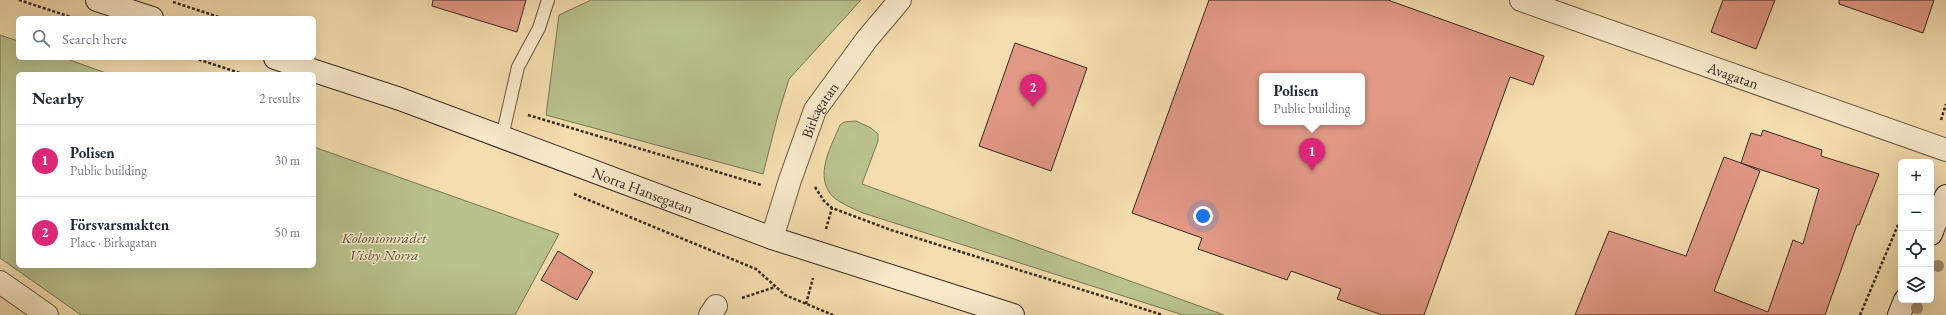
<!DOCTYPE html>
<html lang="en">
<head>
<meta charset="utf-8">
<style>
	body { margin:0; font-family:"EB Garamond",serif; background:#f6f6f7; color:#1f2937 }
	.controls { position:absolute; right:12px; bottom:12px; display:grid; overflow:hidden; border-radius:6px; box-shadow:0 4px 16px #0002 }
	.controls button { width:36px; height:36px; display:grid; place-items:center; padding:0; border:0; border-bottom:1px solid #e0e1e3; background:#fff; color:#1f2937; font:20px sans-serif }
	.you { position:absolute; left:1203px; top:216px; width:14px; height:14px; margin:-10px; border:3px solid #fff; border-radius:50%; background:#1a73e8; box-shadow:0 0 0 6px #1a73e833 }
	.badge { display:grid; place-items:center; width:26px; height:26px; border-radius:50%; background:#db2777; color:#fff; font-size:13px; font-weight:700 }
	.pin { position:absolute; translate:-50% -33px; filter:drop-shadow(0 1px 2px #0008) }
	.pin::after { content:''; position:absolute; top:21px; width:14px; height:12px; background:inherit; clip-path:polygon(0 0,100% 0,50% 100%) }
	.popup { position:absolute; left:1259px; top:73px; width:106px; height:52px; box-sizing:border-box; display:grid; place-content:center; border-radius:6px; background:#fff; filter:drop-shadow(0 1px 3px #0005); font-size:13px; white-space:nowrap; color:#747a83 }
	.popup b { font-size:15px; color:#1f2937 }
	.popup::after { content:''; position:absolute; left:50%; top:100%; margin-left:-8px; border:8px solid transparent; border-top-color:#fff }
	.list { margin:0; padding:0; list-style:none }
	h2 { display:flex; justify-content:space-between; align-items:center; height:52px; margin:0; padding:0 16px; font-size:17px }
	h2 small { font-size:13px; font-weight:400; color:#747a83 }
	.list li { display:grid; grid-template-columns:26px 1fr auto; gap:12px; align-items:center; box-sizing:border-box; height:72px; padding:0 16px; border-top:1px solid #e0e1e3 }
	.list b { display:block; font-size:15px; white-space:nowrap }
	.list p { margin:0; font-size:13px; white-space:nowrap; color:#747a83 }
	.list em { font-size:13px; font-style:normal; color:#747a83 }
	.icon { flex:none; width:22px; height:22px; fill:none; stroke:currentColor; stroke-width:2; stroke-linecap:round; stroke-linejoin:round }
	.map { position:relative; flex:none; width:1946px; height:315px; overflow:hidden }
	.search { position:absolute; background:#fff; box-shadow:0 4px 16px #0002; left:16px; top:16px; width:300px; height:44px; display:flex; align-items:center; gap:10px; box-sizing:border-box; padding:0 14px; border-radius:6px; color:#747a83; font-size:15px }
	.panel { position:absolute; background:#fff; box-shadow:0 4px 16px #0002; left:16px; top:72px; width:300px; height:196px; border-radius:6px }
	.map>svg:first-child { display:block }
</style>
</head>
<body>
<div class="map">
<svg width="1946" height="315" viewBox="0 0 1946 315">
	<rect width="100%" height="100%" fill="#f4ddae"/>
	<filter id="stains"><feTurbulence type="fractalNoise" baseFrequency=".005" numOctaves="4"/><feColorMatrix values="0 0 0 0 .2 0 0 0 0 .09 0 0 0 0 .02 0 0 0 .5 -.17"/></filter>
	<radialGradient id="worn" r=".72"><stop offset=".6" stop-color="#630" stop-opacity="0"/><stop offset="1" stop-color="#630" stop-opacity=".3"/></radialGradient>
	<!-- green -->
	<g fill="#b9c28c" stroke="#797656">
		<polygon points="591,0 861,0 789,79 778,115 763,174 546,115 559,15"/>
		<polygon points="0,35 18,41 18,58 64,58 109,74 18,74 18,266 314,266 314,147 559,234 515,315 81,315 0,258"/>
		<path d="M856 121 871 128 878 134V141L862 184 1224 315H1183L863 213C854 209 834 201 829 192 816 171 832 145 840 125L844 122Z"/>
	</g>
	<!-- building -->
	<g fill="#e19885" stroke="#392921" fill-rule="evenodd">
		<polygon points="433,0 526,0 517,32 432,6"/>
		<path d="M1209 0H1388L1544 56 1533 85 1510 77 1424 315H1382L1337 299 1341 289 1291 271 1287 280 1198 249 1202 238 1132 213ZM1262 76H1362V122H1262Z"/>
		<polygon points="1723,0 1775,0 1756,49 1711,32"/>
		<polygon points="1839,0 1934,0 1923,33 1839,4"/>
		<polygon points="1015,43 1087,68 1051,171 979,146"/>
		<path d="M1763 130 1822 150 1821 156 1879 174 1859 225H1857L1825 315H1575L1609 231 1686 256 1724 157 1741 163 1751 133 1761 136ZM1741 163 1819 189 1803 244 1793 240 1768 312 1714 291 1760 171Z"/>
		<polygon points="558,251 593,272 577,300 541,280"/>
	</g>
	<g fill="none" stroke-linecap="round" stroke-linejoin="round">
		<!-- service casing -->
		<g stroke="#685644" stroke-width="14">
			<polyline id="service" points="502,137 518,67 539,28 548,0"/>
		</g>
		<!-- minor casing -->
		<g stroke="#685644" stroke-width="24">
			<g id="minor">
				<path id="s1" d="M1521 0 1946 150"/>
				<path id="s2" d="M772 238 790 180 815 110 867 39 900 0"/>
				<polyline points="0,282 47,315"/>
				<polyline points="710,315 716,306"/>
			</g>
		</g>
		<!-- secondary casing -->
		<g stroke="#392921" stroke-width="24">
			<g id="secondary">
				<polyline points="97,0 152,18"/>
				<path id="s3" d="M275 58 400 99 772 238 1013 315"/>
				<polyline points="1931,234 1946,196"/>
				<polyline points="1899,315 1905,300"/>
			</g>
		</g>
		<!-- path -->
		<g stroke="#392921" stroke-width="2.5" stroke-dasharray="3 2" stroke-linecap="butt">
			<polyline points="19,0 74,18"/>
			<polyline points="173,2 222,18"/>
			<polyline points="194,58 243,74"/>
			<polyline points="528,115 761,185"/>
			<polyline points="1941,120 1946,104"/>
			<polyline points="815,187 824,201 832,208 891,230 1163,315"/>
			<polyline points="574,194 756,269 785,295 833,315"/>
			<polyline points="826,229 832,208"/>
			<polyline points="742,298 775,287"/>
			<polyline points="806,304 813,278"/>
			<polyline points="1860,315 1901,218"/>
		</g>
		<!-- service -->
		<use href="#service" stroke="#f8e9ca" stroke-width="12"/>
		<!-- minor -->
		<use href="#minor" stroke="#f8e9ca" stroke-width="22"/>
		<!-- secondary -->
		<use href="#secondary" stroke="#f8e9ca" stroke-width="22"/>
	</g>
	<!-- trees -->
	<g fill="#9f8f6f">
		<circle cx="1938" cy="266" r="6"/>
		<circle cx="1917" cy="308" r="6"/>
	</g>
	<g text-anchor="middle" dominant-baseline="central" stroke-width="3" stroke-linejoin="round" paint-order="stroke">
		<!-- street labels -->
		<g font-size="15" fill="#392921" stroke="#f8e9ca">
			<text stroke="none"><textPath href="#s1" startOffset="225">Avagatan</textPath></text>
			<text stroke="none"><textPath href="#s2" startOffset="137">Birkagatan</textPath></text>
			<text stroke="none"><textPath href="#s3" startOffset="391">Norra Hansegatan</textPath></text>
		</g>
		<!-- park labels -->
		<g font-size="15" font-style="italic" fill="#594f3c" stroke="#f8e9ca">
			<text x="384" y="237">Koloniområdet<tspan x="384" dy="17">Visby Norra</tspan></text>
		</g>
	</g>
	<rect width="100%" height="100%" filter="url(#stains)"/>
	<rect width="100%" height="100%" fill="url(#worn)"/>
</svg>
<div class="controls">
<button>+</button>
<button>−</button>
<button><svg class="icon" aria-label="locate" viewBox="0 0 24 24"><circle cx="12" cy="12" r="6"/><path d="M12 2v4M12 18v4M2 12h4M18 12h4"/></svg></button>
<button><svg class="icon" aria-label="layers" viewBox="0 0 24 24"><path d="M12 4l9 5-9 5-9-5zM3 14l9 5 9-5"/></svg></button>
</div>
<div class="you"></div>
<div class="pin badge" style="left:1312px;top:171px">1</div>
<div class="popup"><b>Polisen</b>Public building</div>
<div class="pin badge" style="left:1033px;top:107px">2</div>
<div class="search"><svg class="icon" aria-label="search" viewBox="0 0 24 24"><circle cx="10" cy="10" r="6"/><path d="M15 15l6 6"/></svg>Search here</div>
<section class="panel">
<h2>Nearby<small>2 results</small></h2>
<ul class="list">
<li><span class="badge">1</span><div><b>Polisen</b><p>Public building</p></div><em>30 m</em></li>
<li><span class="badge">2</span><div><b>Försvarsmakten</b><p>Place · Birkagatan</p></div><em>50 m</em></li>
</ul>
</section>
</div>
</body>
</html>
